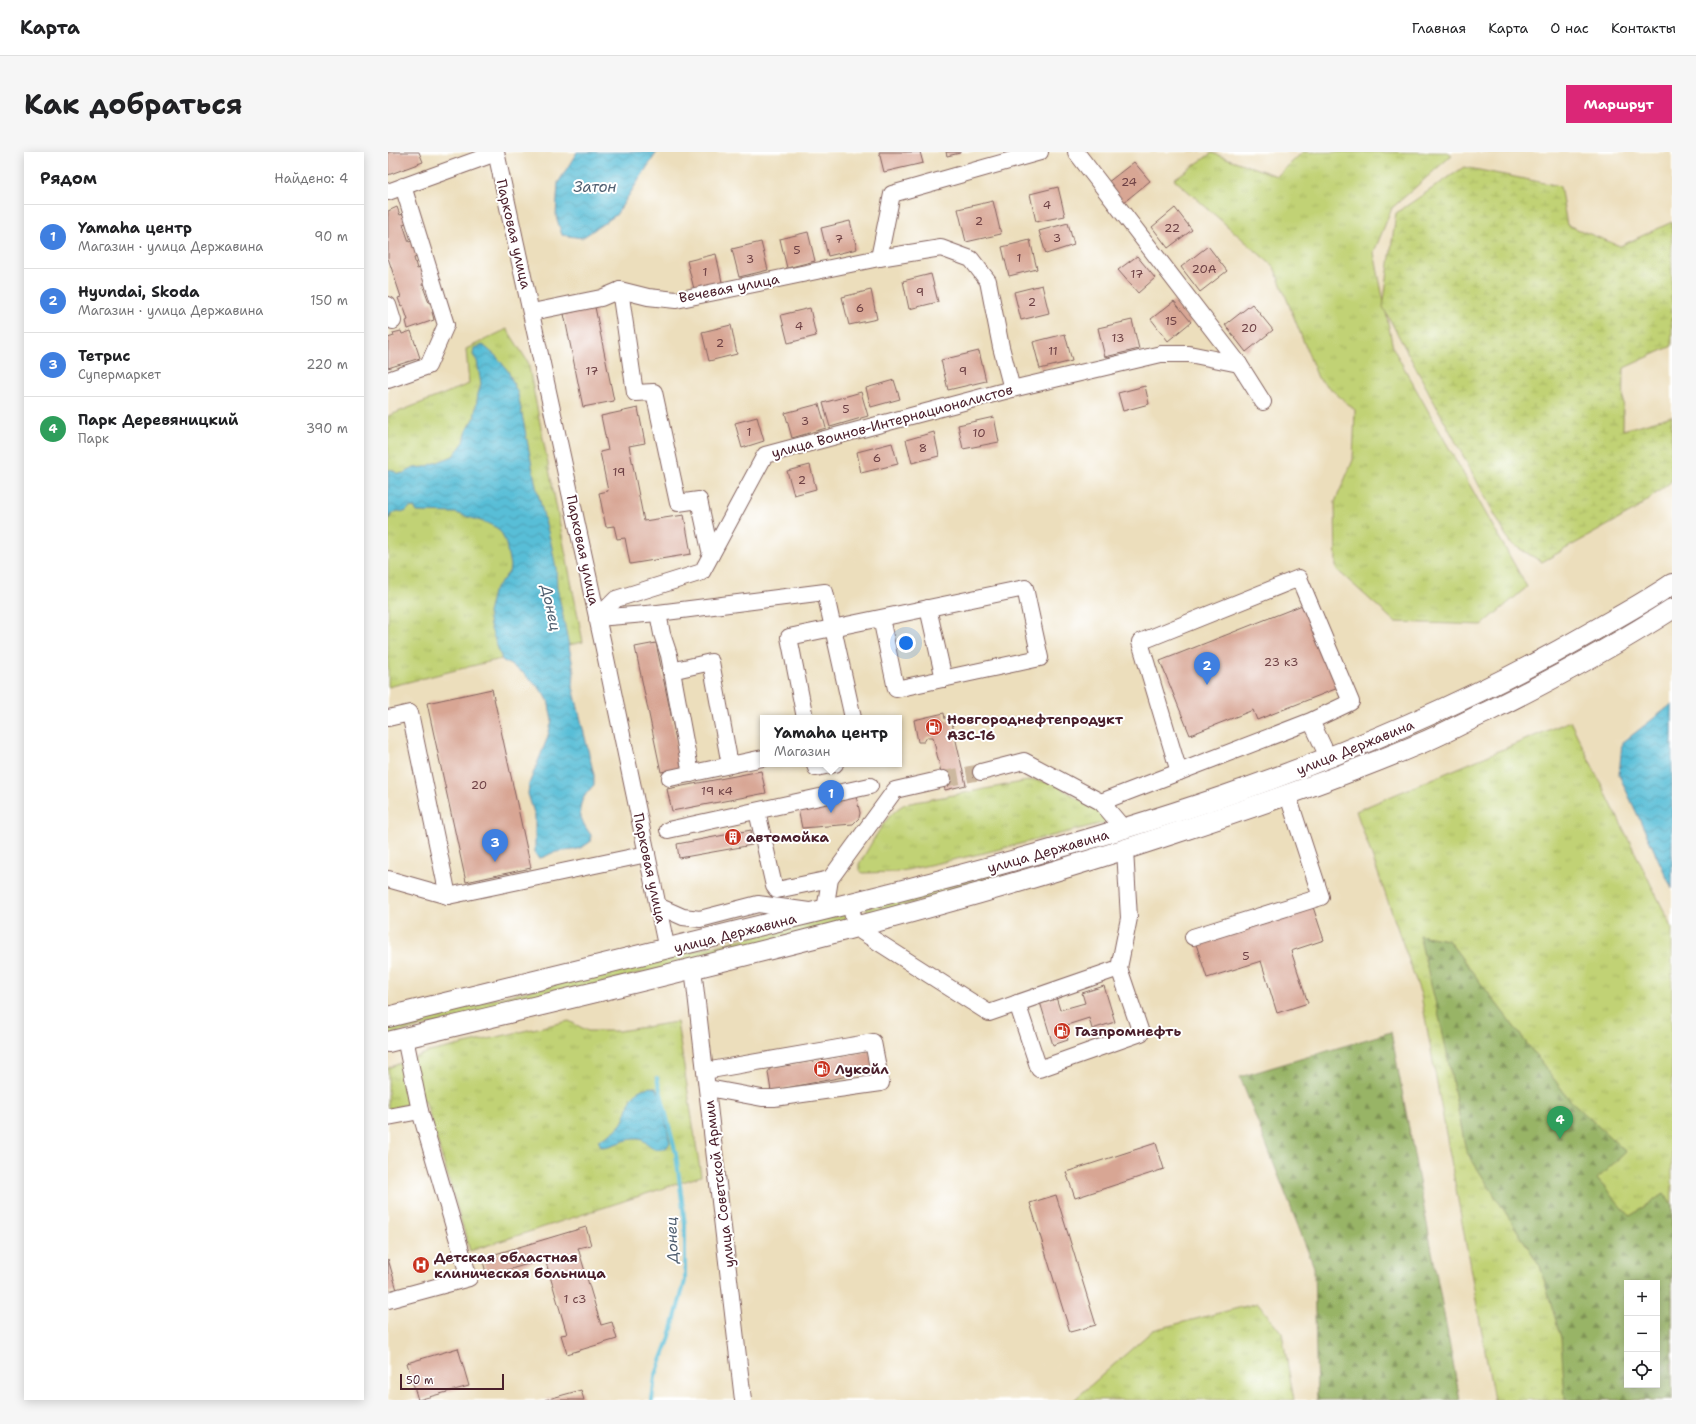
<!DOCTYPE html>
<html lang="ru">
<head>
<meta charset="utf-8">
<style>
	body { margin:0; font-family:"Shantell Sans",sans-serif; background:#f6f6f6; color:#202124 }
	.controls { position:absolute; right:12px; bottom:12px; display:grid; overflow:hidden; border-radius:0px; box-shadow:0 2px 10px #0003 }
	.controls button { width:36px; height:36px; display:grid; place-items:center; padding:0; border:0; border-bottom:1px solid #e0e0e0; background:#fff; color:#202124; font:20px sans-serif }
	.scale { position:absolute; left:12px; bottom:10px; width:104px; box-sizing:border-box; padding-left:4px; border:2px solid #4a1f2b; border-top:0; font-size:11px; line-height:14px; white-space:nowrap; color:#4a1f2b; -webkit-text-stroke:3px #fff; paint-order:stroke }
	.you { position:absolute; left:518px; top:491px; width:14px; height:14px; margin:-10px; border:3px solid #fff; border-radius:50%; background:#1a73e8; box-shadow:0 0 0 6px #1a73e833 }
	.badge { display:grid; place-items:center; width:26px; height:26px; border-radius:50%; background:#db2777; color:#fff; font-size:13px; font-weight:700 }
	.pin { position:absolute; translate:-50% -33px; filter:drop-shadow(0 1px 2px #0008) }
	.pin::after { content:''; position:absolute; top:21px; width:14px; height:12px; background:inherit; clip-path:polygon(0 0,100% 0,50% 100%) }
	.popup { position:absolute; left:372px; top:563px; width:142px; height:52px; box-sizing:border-box; display:grid; place-content:center; border-radius:0px; background:#fff; filter:drop-shadow(0 1px 3px #0005); font-size:13px; white-space:nowrap; color:#757577 }
	.popup b { font-size:15px; color:#202124 }
	.popup::after { content:''; position:absolute; left:50%; top:100%; margin-left:-8px; border:8px solid transparent; border-top-color:#fff }
	.list { margin:0; padding:0; list-style:none }
	h2 { display:flex; justify-content:space-between; align-items:center; height:52px; margin:0; padding:0 16px; font-size:17px }
	h2 small { font-size:13px; font-weight:400; color:#757577 }
	.list li { display:grid; grid-template-columns:26px 1fr auto; gap:12px; align-items:center; box-sizing:border-box; height:64px; padding:0 16px; border-top:1px solid #e0e0e0 }
	.list b { display:block; font-size:15px; white-space:nowrap }
	.list p { margin:0; font-size:13px; white-space:nowrap; color:#757577 }
	.list em { font-size:13px; font-style:normal; color:#757577 }
	.icon { flex:none; width:22px; height:22px; fill:none; stroke:currentColor; stroke-width:2; stroke-linecap:round; stroke-linejoin:round }
	.map { position:relative; flex:none; width:1284px; height:1248px; overflow:hidden; border-radius:0px }
	header { display:flex; align-items:center; gap:24px; box-sizing:border-box; height:56px; padding:0 20px; background:#fff; border-bottom:1px solid #e0e0e0 }
	header strong { font-size:19px }
	nav { display:flex; gap:22px; margin-inline-start:auto; font-size:14px }
	.intro { display:flex; align-items:center; justify-content:space-between; box-sizing:border-box; height:96px; padding:0 24px }
	h1 { margin:0; font-size:28px }
	.button { padding:10px 18px; border-radius:0px; background:#db2777; color:#fff; font-size:14px; font-weight:700 }
	main { display:flex; gap:24px; padding:0 24px }
	aside { flex:1; background:#fff; border-radius:0px; box-shadow:0 2px 10px #0003 }
	.map>svg:first-child { display:block }
</style>
</head>
<body>
<header>
<strong>Карта</strong>
<nav><a>Главная</a><a>Карта</a><a>О нас</a><a>Контакты</a></nav>
</header>
<div class="intro"><h1>Как добраться</h1><a class="button">Маршрут</a></div>
<main>
<aside>
<h2>Рядом<small>Найдено: 4</small></h2>
<ul class="list">
<li><span class="badge" style="background:#3f7fe0">1</span><div><b>Yamaha центр</b><p>Магазин · улица Державина</p></div><em>90 m</em></li>
<li><span class="badge" style="background:#3f7fe0">2</span><div><b>Hyundai, Skoda</b><p>Магазин · улица Державина</p></div><em>150 m</em></li>
<li><span class="badge" style="background:#3f7fe0">3</span><div><b>Тетрис</b><p>Супермаркет</p></div><em>220 m</em></li>
<li><span class="badge" style="background:#2e9e5b">4</span><div><b>Парк Деревяницкий</b><p>Парк</p></div><em>390 m</em></li>
</ul>
</aside>
<div class="map">
<svg width="1284" height="1248" viewBox="0 0 1284 1248">
	<defs>
		<pattern id="grass-tufts" width="24" height="20" patternUnits="userSpaceOnUse"><rect width="24" height="20" fill="#c1d274"/><path d="M3 7l-1-3M5 7V3M7 7l1-3M15 17l-1-3M17 17v-4M19 17l1-3" fill="none" stroke="#a7b465"/></pattern>
		<pattern id="forest-firs" width="22" height="20" patternUnits="userSpaceOnUse"><rect width="22" height="20" fill="#98b466"/><path d="M5 1l3.5 6h-7zM16 11l3.5 6h-7z" fill="#7e9254"/></pattern>
		<pattern id="wetland-marsh" width="20" height="14" patternUnits="userSpaceOnUse"><rect width="20" height="14" fill="#c1d274"/><path d="M1 5h8M5 5V1M11 12h8M15 12V8" fill="none" stroke="#a7b465"/></pattern>
		<pattern id="water-waves" width="16" height="10" patternUnits="userSpaceOnUse"><rect width="16" height="10" fill="#59bed7"/><path d="M0 5q4-4 8 0t8 0" fill="none" stroke="#4c9aaf"/></pattern>
	</defs>
	<rect width="100%" height="100%" fill="#fff"/>
	<filter id="ink" filterUnits="userSpaceOnUse"><feTurbulence type="fractalNoise" baseFrequency=".025" numOctaves="2"/><feDisplacementMap in="SourceGraphic" scale="8" xChannelSelector="R" yChannelSelector="G"/><feConvolveMatrix kernelMatrix="1 2 1 2 8 2 1 2 1" color-interpolation-filters="sRGB"/></filter>
	<filter id="wash" filterUnits="userSpaceOnUse"><feTurbulence type="fractalNoise" baseFrequency=".012" numOctaves="4" result="noise"/><feDisplacementMap in="SourceGraphic" scale="16" xChannelSelector="R" yChannelSelector="G"/><feGaussianBlur stdDeviation="0.9" result="paint"/><feColorMatrix in="noise" values="0 0 0 0 0 0 0 0 0 0 0 0 0 0 0 0 0 1.4 0 .05"/><feComposite in="paint" operator="in"/></filter>
	<g filter="url(#wash)">
		<rect width="100%" height="100%" fill="#ecdebc"/>
		<!-- grass -->
		<g fill="url(#grass-tufts)" stroke="#867850" fill-rule="evenodd">
			<polygon points="915,0 1060,0 1064,3 1004,56 986,100 1005,196 1139,435 1094,473 1007,470 948,417 947,350 965,308 967,258 930,226 886,115 786,27 824,1 889,24"/>
			<polygon points="119,177 140,210 195,490 100,510 0,535 0,264 81,232 78,197"/>
			<path d="M1182 569 1284 775V1248H1106L1033 843 968 659ZM1239 1131H1269V1233H1239Z"/>
			<path d="M645 628 665 631 716 663 719 670 596 701 509 720 474 721 471 717V712C484 692 496 663 517 652Z"/>
			<polygon points="615,719 617,726 480,763 478,756"/>
			<polygon points="457,762 459,771 0,883 0,873"/>
			<polygon points="181,869 200,879 231,879 289,870 313,1024 82,1099 37,948 0,957 0,916 41,900"/>
			<polygon points="870,1151 894,1181 906,1248 686,1248 765,1178"/>
		</g>
		<!-- forest -->
		<g fill="url(#forest-firs)" stroke="#716a48" fill-rule="evenodd">
			<path d="M1031 783 1060 788 1182 948 1238 1000 1209 1027 1242 1064 1276 1042 1284 1053V1248H1177L1173 1186 1152 1114 1078 999 1054 877ZM1239 1131H1269V1233H1239Z"/>
			<polygon points="1003,880 1072,1248 929,1248 926,1115 852,925"/>
		</g>
		<!-- wetland -->
		<polygon fill="url(#wetland-marsh)" stroke="#867850" points="1076,15 1172,34 1179,73 1232,94 1284,70 1284,194 1236,216 1235,278 1284,264 1284,329 1247,358 1154,410 1122,391 995,155 1008,61"/>
		<!-- water -->
		<g fill="url(#water-waves)" stroke="#526e81">
			<polygon points="189,0 269,0 228,63 194,86 174,83 168,64 170,31"/>
			<path d="M95 193 109 205 120 219 130 242 148 334 163 391 168 416 169 435 186 519 185 535 206 623V633C188 651 188 663 203 683L202 690C187 701 184 697 168 700 161 701 158 706 150 706L147 701V664L140 642 141 632 159 587 164 568 160 548 152 537 134 520 114 508 102 474 100 461 105 440 121 420 122 414 118 392 114 382 109 376 99 371 68 361 29 360 26 355 21 356 17 360 9 359 3 363 0 369V319L3 317 10 322 16 321 26 316 37 315 65 304 76 290 79 278 86 267 90 242 93 232 89 209 85 203 86 196Z"/>
			<polygon points="1284,552 1284,737 1231,623 1234,591"/>
			<path d="M267 935 273 945 282 991 278 996C261 1001 262 989 250 987 237 986 225 995 213 995L210 988C219 985 232 977 236 967 243 950 243 935 267 935Z"/>
		</g>
		<g fill="none" stroke-linecap="round" stroke-linejoin="round">
			<!-- stream -->
			<polyline stroke="#59bed7" stroke-width="4" points="264,1248 267,1225 281,1188 297,1129 297,1073 288,1002 269,926"/>
		</g>
		<g id="blocks">
			<!-- building -->
			<g fill="#d8a694">
				<polygon points="0,0 31,0 35,10 0,23"/>
				<polygon points="491,0 532,0 535,11 496,20"/>
				<polygon points="558,0 572,0 572,1 559,4"/>
				<polygon points="746,10 762,29 735,51 719,31"/>
				<polygon points="670,35 677,64 648,70 642,42"/>
				<polygon points="605,49 613,82 578,90 570,57"/>
				<polygon points="9,55 12,63 15,62 18,71 15,72 21,90 24,89 29,105 26,106 29,117 33,116 37,131 34,132 41,151 44,150 47,159 44,160 46,168 20,177 18,169 20,168 15,153 13,154 10,146 13,145 0,106 0,59"/>
				<polygon points="787,56 804,78 780,96 764,75"/>
				<polygon points="462,69 469,97 440,104 433,76"/>
				<polygon points="680,71 686,93 658,102 651,79"/>
				<polygon points="420,80 427,109 399,116 392,87"/>
				<polygon points="642,88 649,117 621,124 614,95"/>
				<polygon points="373,90 380,118 351,125 344,97"/>
				<polygon points="820,94 839,119 812,140 793,115"/>
				<polygon points="328,102 334,130 306,137 299,109"/>
				<polygon points="749,104 767,126 750,141 730,118"/>
				<polygon points="543,122 550,150 521,157 515,129"/>
				<polygon points="654,133 661,161 633,168 626,140"/>
				<polygon points="483,138 489,167 461,173 454,145"/>
				<polygon points="786,149 803,170 780,189 763,167"/>
				<polygon points="864,152 885,178 858,200 837,173"/>
				<polygon points="207,155 226,249 195,255 176,162"/>
				<polygon points="422,156 428,184 400,191 393,163"/>
				<polygon points="744,168 751,197 717,205 710,176"/>
				<polygon points="343,173 349,202 321,209 314,180"/>
				<polygon points="13,179 14,182 23,179 32,206 0,216 0,186 6,184 5,181"/>
				<polygon points="677,182 684,209 652,217 645,190"/>
				<polygon points="591,199 598,229 560,238 553,208"/>
				<polygon points="506,228 512,247 483,255 478,236"/>
				<polygon points="757,234 761,252 735,259 730,241"/>
				<polygon points="473,240 480,264 442,275 435,251"/>
				<polygon points="431,252 438,276 404,286 397,261"/>
				<polygon points="250,256 257,291 241,294 256,369 296,363 303,402 242,412 237,386 229,387 226,374 218,375 211,341 220,339 212,300 220,298 213,264"/>
				<polygon points="369,265 376,289 354,296 347,271"/>
				<polygon points="606,265 611,290 575,297 570,273"/>
				<polygon points="546,280 551,304 524,311 518,288"/>
				<polygon points="504,291 510,312 473,321 469,300"/>
				<polygon points="422,313 428,337 406,343 399,319"/>
				<polygon points="917,452 950,536 869,568 865,558 802,583 772,509"/>
				<polygon points="268,491 294,616 273,620 247,495"/>
				<polygon points="104,537 143,716 78,730 39,551"/>
				<polygon points="556,561 557,567 564,571 578,633 557,638 545,585 539,585 536,590 530,590 526,568"/>
				<polygon points="373,619 378,641 284,659 279,637"/>
				<polygon points="468,644 472,661 471,666 465,672 414,676 410,657"/>
				<polygon points="363,678 364,693 291,706 289,692"/>
				<polygon points="924,752 936,788 903,799 920,851 889,861 873,809 819,826 807,789"/>
				<polygon points="716,834 727,870 704,877 701,866 676,874 680,888 665,893 652,850 668,845 672,858 697,851 694,841"/>
				<polygon points="482,899 486,919 383,939 380,920 383,916"/>
				<polygon points="768,991 776,1017 687,1046 678,1020"/>
				<polygon points="668,1043 708,1173 682,1180 642,1051"/>
				<polygon points="198,1075 203,1093 190,1096 213,1173 224,1170 229,1187 179,1202 173,1183 179,1182 157,1107 99,1124 94,1106"/>
				<polygon points="0,1107 9,1138 0,1141"/>
				<polygon points="70,1196 81,1234 30,1248 19,1211"/>
				<polygon points="193,1238 196,1248 157,1248"/>
			</g>
		</g>
	</g>
	<g filter="url(#ink)">
		<use href="#blocks" fill-opacity="0" stroke="#83625e" stroke-width="1"/>
		<g fill="none" stroke-linecap="round" stroke-linejoin="round">
			<!-- minor-tunnel -->
			<polyline stroke="#ccb89f" stroke-width="16" stroke-dasharray="16 8" stroke-linecap="butt" points="555,627 593,620"/>
			<!-- minor casing -->
			<g stroke="#83625e" stroke-width="18">
				<g id="minor">
					<polyline points="108,0 216,497 279,798"/>
					<polyline points="688,0 851,212 875,250"/>
					<polyline points="0,40 108,1"/>
					<polyline points="491,106 504,42 652,0"/>
					<polyline points="232,138 247,241 266,240 290,351 311,348 323,403"/>
					<polyline points="0,153 5,169"/>
					<polyline points="144,160 213,146 232,138 260,145 288,148 491,106 553,96 583,107 600,129 613,195 624,237"/>
					<polyline points="0,228 40,214 58,173 15,34"/>
					<polyline points="540,456 556,527"/>
					<polyline points="270,461 274,482 281,503 303,622"/>
					<polyline points="209,466 228,447 314,420 377,303 624,237 773,202 801,202 851,212"/>
					<polyline points="209,466 270,461 437,440 465,566"/>
					<polyline points="283,519 323,510 342,613"/>
					<polyline points="0,566 22,561 60,744"/>
					<polyline points="417,566 401,485 637,436 652,506 508,537 493,466"/>
					<polyline points="923,569 963,550 911,426 752,490 791,620 923,569 941,607"/>
					<polyline points="427,612 428,616 447,612"/>
					<polyline points="593,620 636,609 713,650 736,677"/>
					<polyline points="282,626 375,606"/>
					<polyline points="713,650 791,620"/>
					<polyline points="369,659 386,734 389,738 442,727"/>
					<polyline points="280,678 482,634"/>
					<polyline points="0,727 60,744 259,702"/>
					<polyline points="462,752 468,776 601,861 731,816 741,766 737,698"/>
					<polyline points="270,754 295,765 312,767 370,752 421,759"/>
					<polyline points="437,758 442,727 507,638 555,627"/>
					<polyline points="805,785 933,745 900,644"/>
					<polyline points="305,816 355,1248"/>
					<polyline points="629,851 651,917 753,881 731,816"/>
					<polyline points="317,919 485,890 493,931 386,946 374,946 320,936"/>
					<polyline points="0,965 32,959"/>
					<polyline points="0,1148 81,1126 32,959 17,886"/>
				</g>
			</g>
			<!-- major casing -->
			<g stroke="#83625e" stroke-width="22">
				<g id="major">
					<path d="M0 865C146 830 292 793 439 757 704 692 970 616 1207 478 1233 463 1259 449 1284 432"/>
					<path d="M0 890C264 826 529 767 787 681 869 654 951 626 1031 592 1054 583 1076 570 1099 560 1162 529 1225 495 1284 457"/>
				</g>
			</g>
			<!-- minor -->
			<use href="#minor" stroke="#fff" stroke-width="16"/>
			<!-- major -->
			<use href="#major" stroke="#fff" stroke-width="20"/>
		</g>
	</g>
	<!-- icons -->
	<defs>
		<g id="fuel-disc" transform="scale(0.9)"><circle r="9.5" fill="#c8321e" stroke="#fff"/><path d="M-5.5-6h7V0h2V4h1.3V-2.5L3-4.5l.8-.8L6-3V5H2.5V1h-1V6h-7ZM-4.2-4.7v3.2H.2V-4.7Z" fill="#fff"/></g>
		<g id="building-disc" transform="scale(0.9)"><circle r="9.5" fill="#c8321e" stroke="#fff"/><path d="M-4-6H4V6H1V3H-1V6H-4ZM-2.5-4.3h1.7v1.8h-1.7ZM.8-4.3h1.7v1.8H.8ZM-2.5-1h1.7V.8h-1.7ZM.8-1h1.7V.8H.8Z" fill="#fff"/></g>
		<g id="hospital-disc" transform="scale(0.9)"><circle r="9.5" fill="#c8321e" stroke="#fff"/><path d="M-5-5h3v3.5h4V-5h3V5h-3V1.5h-4V5h-3Z" fill="#fff"/></g>
	</defs>
	<g fill-rule="evenodd">
		<use href="#fuel-disc" x="546" y="575"/>
		<use href="#building-disc" x="345" y="685"/>
		<use href="#fuel-disc" x="674" y="879"/>
		<use href="#fuel-disc" x="434" y="917"/>
		<use href="#hospital-disc" x="33" y="1113"/>
	</g>
	<g text-anchor="middle" dominant-baseline="central" stroke-width="4" stroke-linejoin="round" paint-order="stroke">
		<!-- number labels -->
		<g font-size="12" fill="#6e4145">
			<text x="741" y="30">24</text>
			<text x="659" y="53">4</text>
			<text x="591" y="69">2</text>
			<text x="784" y="76">22</text>
			<text x="669" y="86">3</text>
			<text x="451" y="87">7</text>
			<text x="409" y="98">5</text>
			<text x="631" y="106">1</text>
			<text x="362" y="107">3</text>
			<text x="816" y="117">20А</text>
			<text x="317" y="120">1</text>
			<text x="749" y="122">17</text>
			<text x="532" y="140">9</text>
			<text x="644" y="150">2</text>
			<text x="472" y="156">6</text>
			<text x="783" y="169">15</text>
			<text x="411" y="174">4</text>
			<text x="861" y="176">20</text>
			<text x="730" y="186">13</text>
			<text x="332" y="191">2</text>
			<text x="665" y="199">11</text>
			<text x="204" y="219">17</text>
			<text x="575" y="219">9</text>
			<text x="458" y="257">5</text>
			<text x="417" y="269">3</text>
			<text x="361" y="280">1</text>
			<text x="591" y="281">10</text>
			<text x="535" y="296">8</text>
			<text x="489" y="306">6</text>
			<text x="231" y="320">19</text>
			<text x="414" y="328">2</text>
			<text x="893" y="510">23 к3</text>
			<text x="91" y="633">20</text>
			<text x="329" y="639">19 к4</text>
			<text x="858" y="804">5</text>
			<text x="187" y="1147">1 с3</text>
		</g>
		<!-- street labels -->
		<g font-size="14" fill="#4a1f2b" stroke="#fff">
			<text transform="translate(126 82) rotate(77)">Парковая улица</text>
			<text transform="translate(341 136) rotate(-11)">Вечевая улица</text>
			<text transform="translate(504 269) rotate(-15)">улица Воинов-Интернационалистов</text>
			<text transform="translate(195 398) rotate(78)">Парковая улица</text>
			<text transform="translate(967 595) rotate(-22)">улица Державина</text>
			<text transform="translate(660 699) rotate(-16)">улица Державина</text>
			<text transform="translate(262 716) rotate(78)">Парковая улица</text>
			<text transform="translate(347 781) rotate(-14)">улица Державина</text>
			<text transform="translate(331 1032) rotate(-97)">улица Советской Армии</text>
		</g>
		<!-- poi labels -->
		<g font-size="14" font-weight="bold" fill="#4a1f2b" stroke="#fff" text-anchor="start">
			<text x="559" y="567">Новгороднефтепродукт<tspan x="559" dy="16">АЗС-16</tspan></text>
			<text x="358" y="685">автомойка</text>
			<text x="687" y="879">Газпромнефть</text>
			<text x="447" y="917">Лукойл</text>
			<text x="46" y="1105">Детская областная<tspan x="46" dy="16">клиническая больница</tspan></text>
		</g>
		<!-- water labels -->
		<g font-size="15" font-style="italic" fill="#505f70" stroke="#fff">
			<text x="207" y="35">Затон</text>
			<text transform="translate(163 456) rotate(78)">Донец</text>
			<text transform="translate(284 1088) rotate(-92)">Донец</text>
		</g>
	</g>
</svg>
<div class="controls">
<button>+</button>
<button>−</button>
<button><svg class="icon" aria-label="locate" viewBox="0 0 24 24"><circle cx="12" cy="12" r="6"/><path d="M12 2v4M12 18v4M2 12h4M18 12h4"/></svg></button>
</div>
<div class="scale">50 m</div>
<div class="you"></div>
<div class="pin badge" style="left:443px;top:661px;background:#3f7fe0">1</div>
<div class="popup"><b>Yamaha центр</b>Магазин</div>
<div class="pin badge" style="left:819px;top:533px;background:#3f7fe0">2</div>
<div class="pin badge" style="left:107px;top:710px;background:#3f7fe0">3</div>
<div class="pin badge" style="left:1172px;top:987px;background:#2e9e5b">4</div>
</div>
</main>
</body>
</html>
